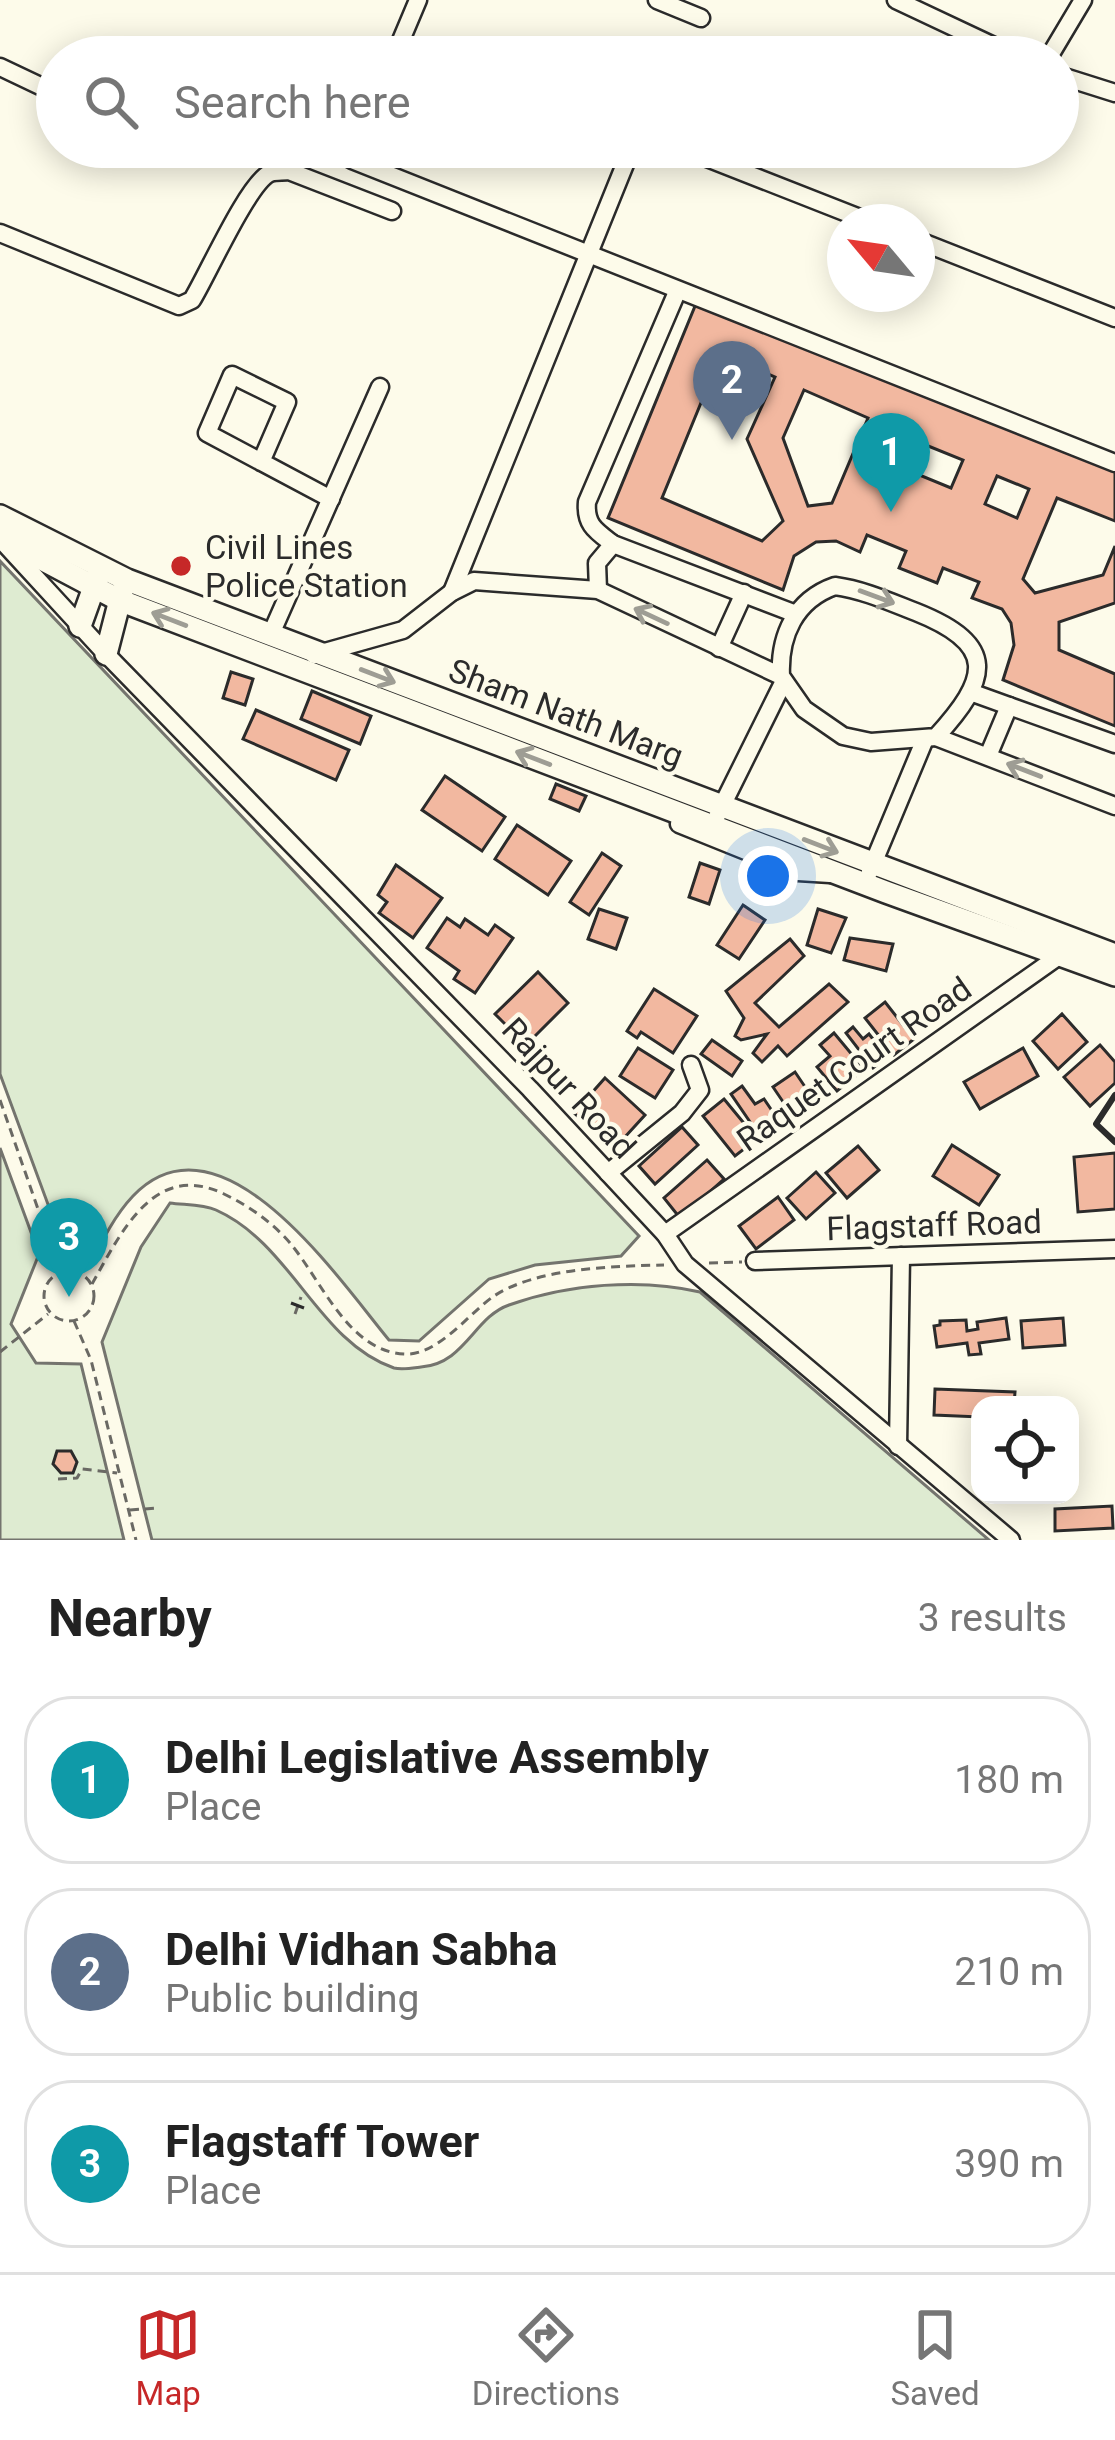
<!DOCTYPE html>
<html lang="en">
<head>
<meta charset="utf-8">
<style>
	body { margin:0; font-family:Roboto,sans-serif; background:#f6f6f6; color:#222 }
	.controls { position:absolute; right:36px; bottom:36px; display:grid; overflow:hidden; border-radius:24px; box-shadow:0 6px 30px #0003 }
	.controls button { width:108px; height:108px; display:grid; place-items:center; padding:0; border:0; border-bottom:3px solid #e0e0e0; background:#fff; color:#222; font:60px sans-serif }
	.compass { position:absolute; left:827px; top:204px; width:108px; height:108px; border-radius:50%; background:#fff; box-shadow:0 6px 30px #0003; rotate:299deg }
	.you { position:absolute; left:768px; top:876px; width:42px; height:42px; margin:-30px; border:9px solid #fff; border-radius:50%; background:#1a73e8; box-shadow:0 0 0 18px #1a73e833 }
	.badge { display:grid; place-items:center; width:78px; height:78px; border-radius:50%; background:#c62828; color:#fff; font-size:39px; font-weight:700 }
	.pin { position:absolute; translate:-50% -99px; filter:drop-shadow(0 3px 6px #0008) }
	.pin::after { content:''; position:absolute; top:63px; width:42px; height:36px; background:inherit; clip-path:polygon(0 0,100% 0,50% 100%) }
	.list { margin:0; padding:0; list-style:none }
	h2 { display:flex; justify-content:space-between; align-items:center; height:156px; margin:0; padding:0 48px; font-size:51px }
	h2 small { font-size:39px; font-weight:400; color:#767676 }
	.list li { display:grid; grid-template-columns:78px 1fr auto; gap:36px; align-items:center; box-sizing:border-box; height:168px; margin:0 24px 24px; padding:0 24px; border:3px solid #e0e0e0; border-radius:48px }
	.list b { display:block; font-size:45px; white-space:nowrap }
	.list p { margin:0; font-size:39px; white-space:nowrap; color:#767676 }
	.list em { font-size:39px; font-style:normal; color:#767676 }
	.icon { flex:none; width:66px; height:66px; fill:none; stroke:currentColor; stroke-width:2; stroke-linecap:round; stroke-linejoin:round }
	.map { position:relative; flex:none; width:1115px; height:1540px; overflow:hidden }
	.search { position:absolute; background:#fff; box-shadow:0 6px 30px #0003; left:36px; right:36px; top:36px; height:132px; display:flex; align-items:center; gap:30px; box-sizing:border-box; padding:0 42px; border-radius:66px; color:#767676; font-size:45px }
	.sheet { height:732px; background:#fff }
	nav { display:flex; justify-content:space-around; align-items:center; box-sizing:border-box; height:168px; border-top:3px solid #e0e0e0; background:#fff; font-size:33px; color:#767676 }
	nav a { display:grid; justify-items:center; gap:6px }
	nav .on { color:#c62828 }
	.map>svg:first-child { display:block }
</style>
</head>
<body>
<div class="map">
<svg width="1115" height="1540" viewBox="0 0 1115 1540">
	<rect width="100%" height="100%" fill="#fdfbea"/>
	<!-- green -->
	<g fill="#deebd1" stroke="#74746e" stroke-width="3">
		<path d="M0 561 639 1236 621 1256 535 1265 489 1279 419 1341 389 1340C340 1281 221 1104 133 1196 114 1216 101 1243 89 1267L67 1256 0 1074Z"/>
		<polygon points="0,1148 39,1254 11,1324 36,1363 81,1364 124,1540 0,1540"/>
		<path d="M170 1203C184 1205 203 1204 216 1210 292 1244 318 1342 394 1368 402 1370 413 1368 421 1367 465 1364 474 1317 509 1305 567 1284 641 1278 700 1292L989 1540H152L102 1342 141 1247Z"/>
	</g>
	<!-- building -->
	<g fill="#f2b8a0" stroke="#2b2b2b" stroke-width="3" fill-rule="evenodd">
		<path d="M700 294 1115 464V521L1057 498 1023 579 1035 593 1103 575 1115 546V603L1059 622V650L1115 674V726L1003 680 1014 645 1011 623 1002 609 972 598 979 582 943 568 937 583 899 568 906 551 867 535 860 552 836 541 816 542 794 556 783 590 608 518ZM721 354 775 377 747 439 783 521 762 541 662 498ZM804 390 868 418 832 503 808 506 783 438ZM901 435 963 460 951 488 890 463ZM997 476 1029 489 1017 518 985 504Z"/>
		<polygon points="231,672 253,679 245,705 223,698"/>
		<polygon points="312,691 371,716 360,744 301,719"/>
		<polygon points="256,710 349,750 336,780 243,739"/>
		<polygon points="445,776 505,817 482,851 422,810"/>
		<polygon points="556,784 586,796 579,811 550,799"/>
		<polygon points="517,825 571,861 548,895 495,859"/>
		<polygon points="602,853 621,866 589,915 570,902"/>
		<polygon points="700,863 720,870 709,904 689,897"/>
		<polygon points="396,865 442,898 413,938 379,913 387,902 378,895"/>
		<polygon points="743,905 765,920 739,959 717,945"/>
		<polygon points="599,909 627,918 616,949 588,939"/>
		<polygon points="818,909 846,918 831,953 807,945"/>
		<polygon points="447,918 460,927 465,919 488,935 495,925 513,938 475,993 454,979 459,971 427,948"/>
		<polygon points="850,938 893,944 886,971 844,960"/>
		<polygon points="790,939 804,956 755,1003 779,1027 829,984 848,1002 787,1056 778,1046 762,1062 753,1053 767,1034 741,1040 735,1036 744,1018 726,991"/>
		<polygon points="538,972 568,1003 526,1045 495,1014"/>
		<polygon points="654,989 697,1016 673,1053 641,1032 637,1038 627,1031"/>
		<polygon points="885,1002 914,1039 894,1055 865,1018"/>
		<polygon points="1062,1014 1087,1042 1058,1069 1033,1041"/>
		<polygon points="853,1027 863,1039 869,1034 887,1057 873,1068 846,1033"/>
		<polygon points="834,1033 864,1069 837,1091 817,1067 830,1056 820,1045"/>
		<polygon points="712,1040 742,1061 732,1076 701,1054"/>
		<polygon points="1100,1045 1115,1062 1115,1083 1090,1106 1064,1077"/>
		<polygon points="638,1048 673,1070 655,1098 620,1076"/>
		<polygon points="1023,1048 1038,1076 980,1109 964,1082"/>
		<polygon points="795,1072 816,1103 794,1118 773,1087"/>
		<polygon points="605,1078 645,1115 614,1149 574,1113"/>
		<polygon points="742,1086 755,1104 764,1099 781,1124 761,1138 731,1094"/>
		<polygon points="724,1099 757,1139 735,1156 703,1116"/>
		<polygon points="682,1127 698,1145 655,1184 639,1166"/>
		<polygon points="952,1145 999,1175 979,1205 933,1176"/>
		<polygon points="858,1146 879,1170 847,1198 826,1173"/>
		<polygon points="1115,1153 1115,1209 1078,1212 1074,1157"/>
		<polygon points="707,1160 724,1179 680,1218 664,1198"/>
		<polygon points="816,1172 835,1193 806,1219 787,1198"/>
		<polygon points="778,1197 794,1220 756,1249 739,1226"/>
		<polygon points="1006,1318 1009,1339 979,1343 981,1354 969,1355 967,1343 937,1347 934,1326 940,1325 940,1321 966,1320 967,1331 978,1329 977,1322"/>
		<polygon points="1063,1318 1065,1345 1023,1348 1021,1321"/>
		<polygon points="935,1389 1015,1392 1014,1405 980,1405 980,1417 934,1415"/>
		<polygon points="57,1451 71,1451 77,1462 73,1473 61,1473 53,1464"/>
		<polygon points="1112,1506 1113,1528 1055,1531 1055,1509"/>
	</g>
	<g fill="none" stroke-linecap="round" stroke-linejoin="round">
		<!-- minor casing -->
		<g stroke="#2b2b2b" stroke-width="21">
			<g id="minor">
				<polyline points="657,0 701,18"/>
				<polyline points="896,0 1017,57"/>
				<polyline points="394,57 418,0"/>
				<polyline points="1049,57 1083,0"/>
				<polyline points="0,67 57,94"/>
				<polyline points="1058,75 1115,93"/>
				<polyline points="357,147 352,160 1115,463"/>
				<polyline points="679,147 870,222"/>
				<path d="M0 233 179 306 192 300C207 276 248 183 270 173 275 171 284 172 289 171L392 211"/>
				<polyline points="917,240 1115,318"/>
				<path d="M677 292 587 502C585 525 596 531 613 544L796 614"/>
				<polyline points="261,462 287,402 232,375 207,433 331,499"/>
				<polyline points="3,542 106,654 530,1089 665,1234 685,1264 1011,1540"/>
				<polyline points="598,590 597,563 613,544"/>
				<polyline points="452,592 632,147"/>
				<polyline points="271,634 380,387"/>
				<polyline points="719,648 744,593"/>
				<path d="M314 655 403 630 452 592 474 581 598 590 781 676 804 709 843 736 871 742 936 737C989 679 999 645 916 612 890 602 864 590 835 586 795 600 779 636 781 676"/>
				<polyline points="973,693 1115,744"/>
				<polyline points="936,737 1115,806"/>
				<polyline points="988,756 1009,706"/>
				<polyline points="718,814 783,683"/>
				<polyline points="679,824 798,872 830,874"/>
				<polyline points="870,871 925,739"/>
				<polyline points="608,1173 682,1113 700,1090 691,1065"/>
				<polyline points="665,1234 1066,951"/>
				<polyline points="755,1261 1115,1249"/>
				<polyline points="898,1446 901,1256"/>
			</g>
		</g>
		<!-- major casing -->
		<g stroke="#2b2b2b" stroke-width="26">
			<g id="major">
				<polyline points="0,516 127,580 1115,955"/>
				<polyline points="0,537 119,600 886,892 1115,975"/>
				<polyline points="80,626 98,576"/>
				<polyline points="106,654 122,592"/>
			</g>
		</g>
		<!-- path -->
		<g stroke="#6a6964" stroke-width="3" stroke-dasharray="9 6" stroke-linecap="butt">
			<polyline points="0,1100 60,1272"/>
			<polyline points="709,1263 742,1262"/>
			<circle cx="69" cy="1296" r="25"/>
			<path d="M92 1284C121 1233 154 1160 224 1194 249 1206 272 1222 290 1243 322 1281 348 1351 404 1354 438 1356 468 1314 494 1296 537 1268 613 1266 664 1265"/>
			<polyline points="295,1314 301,1297"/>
			<polyline points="74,1321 91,1360 136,1540"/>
			<polyline points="0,1352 48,1314"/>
			<polyline points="58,1479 77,1478 82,1469 117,1473"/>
			<polyline points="130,1510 157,1508"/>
		</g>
		<!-- minor -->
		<use href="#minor" stroke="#fdfbea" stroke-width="16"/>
		<!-- major -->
		<use href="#major" stroke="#fdfbea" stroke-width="21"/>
		<!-- fence -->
		<polyline stroke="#2b2b2b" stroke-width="3" stroke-dasharray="15 6" stroke-linecap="butt" points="291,1303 304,1308"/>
		<!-- wall -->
		<polyline stroke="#2b2b2b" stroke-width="6" points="1115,1095 1096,1124 1115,1142"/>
	</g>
	<!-- one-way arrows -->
	<defs><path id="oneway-shaft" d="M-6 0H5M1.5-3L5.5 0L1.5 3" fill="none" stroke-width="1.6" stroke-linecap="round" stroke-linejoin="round" transform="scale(3)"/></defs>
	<g stroke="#9e9d94">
		<use href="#oneway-shaft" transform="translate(877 597) rotate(20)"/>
		<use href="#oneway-shaft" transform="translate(651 616) rotate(-155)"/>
		<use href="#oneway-shaft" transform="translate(169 619) rotate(-159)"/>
		<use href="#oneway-shaft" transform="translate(378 676) rotate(21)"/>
		<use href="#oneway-shaft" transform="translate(533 758) rotate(-159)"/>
		<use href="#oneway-shaft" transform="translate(1024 770) rotate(-159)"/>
		<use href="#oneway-shaft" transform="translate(821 846) rotate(21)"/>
	</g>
	<!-- markers -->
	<circle fill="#c62828" stroke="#fdfbea" stroke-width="4.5" cx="181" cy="566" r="12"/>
	<g text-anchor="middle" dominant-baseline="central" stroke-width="9" stroke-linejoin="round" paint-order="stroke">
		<!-- poi labels -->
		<g font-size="33" fill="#2b2b2b" stroke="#fdfbea" text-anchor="start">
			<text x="205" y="547">Civil Lines<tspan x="205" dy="38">Police Station</tspan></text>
		</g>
		<!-- street labels -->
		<g font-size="33" fill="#2b2b2b" stroke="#fdfbea">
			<text transform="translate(566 713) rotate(21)">Sham Nath Marg</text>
			<text transform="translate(854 1064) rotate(-35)">Raquet Court Road</text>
			<text transform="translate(569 1088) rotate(47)">Rajpur Road</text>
			<text transform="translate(934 1225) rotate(-2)">Flagstaff Road</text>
		</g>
	</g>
</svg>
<div class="controls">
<button><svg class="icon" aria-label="locate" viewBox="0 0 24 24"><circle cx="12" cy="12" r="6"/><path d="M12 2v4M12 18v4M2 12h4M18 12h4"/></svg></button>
</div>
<svg class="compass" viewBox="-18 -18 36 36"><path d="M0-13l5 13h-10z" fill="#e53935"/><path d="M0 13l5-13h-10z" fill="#767676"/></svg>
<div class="you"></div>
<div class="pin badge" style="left:891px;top:512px;background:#0f9aa8">1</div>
<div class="pin badge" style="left:732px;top:440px;background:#5c6f8a">2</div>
<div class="pin badge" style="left:69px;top:1297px;background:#0f9aa8">3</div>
<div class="search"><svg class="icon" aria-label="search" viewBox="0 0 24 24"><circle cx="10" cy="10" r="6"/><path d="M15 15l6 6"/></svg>Search here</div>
</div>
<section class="sheet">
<h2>Nearby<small>3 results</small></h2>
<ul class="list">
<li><span class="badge" style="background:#0f9aa8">1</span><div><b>Delhi Legislative Assembly</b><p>Place</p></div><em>180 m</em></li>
<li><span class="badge" style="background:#5c6f8a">2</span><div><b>Delhi Vidhan Sabha</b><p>Public building</p></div><em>210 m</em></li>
<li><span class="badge" style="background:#0f9aa8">3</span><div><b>Flagstaff Tower</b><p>Place</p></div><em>390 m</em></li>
</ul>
</section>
<nav>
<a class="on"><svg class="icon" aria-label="map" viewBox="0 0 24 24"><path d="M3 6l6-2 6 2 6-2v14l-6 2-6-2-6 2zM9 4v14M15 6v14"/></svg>Map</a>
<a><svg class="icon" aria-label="directions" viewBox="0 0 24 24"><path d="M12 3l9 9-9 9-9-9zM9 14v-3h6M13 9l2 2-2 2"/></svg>Directions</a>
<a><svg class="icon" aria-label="saved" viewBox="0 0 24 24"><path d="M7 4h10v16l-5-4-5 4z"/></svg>Saved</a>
</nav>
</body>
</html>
